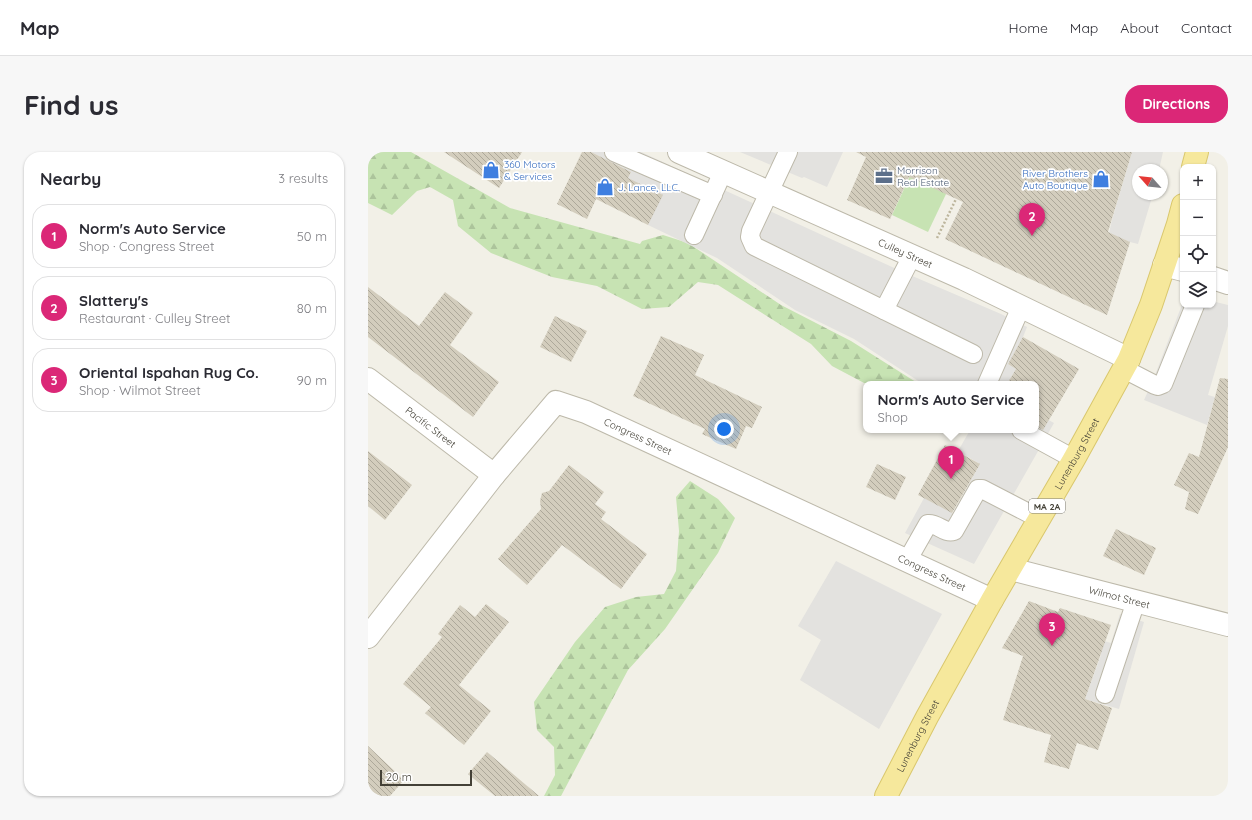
<!DOCTYPE html>
<html lang="en">
<head>
<meta charset="utf-8">
<style>
	body { margin:0; font-family:Quicksand,sans-serif; background:#f7f7f7; color:#2b2b33 }
	.controls { position:absolute; right:12px; top:12px; display:grid; overflow:hidden; border-radius:8px; box-shadow:0 1px 3px #0004 }
	.controls button { width:36px; height:36px; display:grid; place-items:center; padding:0; border:0; border-bottom:1px solid #e1e1e2; background:#fff; color:#2b2b33; font:20px sans-serif }
	.compass { position:absolute; left:764px; top:12px; width:36px; height:36px; border-radius:50%; background:#fff; box-shadow:0 1px 3px #0004; rotate:297deg }
	.scale { position:absolute; left:12px; bottom:10px; width:92px; box-sizing:border-box; padding-left:4px; border:2px solid #444137; border-top:0; font-size:11px; line-height:14px; white-space:nowrap; color:#444137; -webkit-text-stroke:3px #fff; paint-order:stroke }
	.you { position:absolute; left:356px; top:277px; width:14px; height:14px; margin:-10px; border:3px solid #fff; border-radius:50%; background:#1a73e8; box-shadow:0 0 0 6px #1a73e833 }
	.badge { display:grid; place-items:center; width:26px; height:26px; border-radius:50%; background:#db2777; color:#fff; font-size:13px; font-weight:700 }
	.pin { position:absolute; translate:-50% -33px; filter:drop-shadow(0 1px 2px #0008) }
	.pin::after { content:''; position:absolute; top:21px; width:14px; height:12px; background:inherit; clip-path:polygon(0 0,100% 0,50% 100%) }
	.popup { position:absolute; left:495px; top:229px; width:176px; height:52px; box-sizing:border-box; display:grid; place-content:center; border-radius:8px; background:#fff; filter:drop-shadow(0 1px 3px #0005); font-size:13px; white-space:nowrap; color:#7c7c81 }
	.popup b { font-size:15px; color:#2b2b33 }
	.popup::after { content:''; position:absolute; left:50%; top:100%; margin-left:-8px; border:8px solid transparent; border-top-color:#fff }
	.list { margin:0; padding:0; list-style:none }
	h2 { display:flex; justify-content:space-between; align-items:center; height:52px; margin:0; padding:0 16px; font-size:17px }
	h2 small { font-size:13px; font-weight:400; color:#7c7c81 }
	.list li { display:grid; grid-template-columns:26px 1fr auto; gap:12px; align-items:center; box-sizing:border-box; height:64px; margin:0 8px 8px; padding:0 8px; border:1px solid #e1e1e2; border-radius:16px }
	.list b { display:block; font-size:15px; white-space:nowrap }
	.list p { margin:0; font-size:13px; white-space:nowrap; color:#7c7c81 }
	.list em { font-size:13px; font-style:normal; color:#7c7c81 }
	.icon { flex:none; width:22px; height:22px; fill:none; stroke:currentColor; stroke-width:2; stroke-linecap:round; stroke-linejoin:round }
	.map { position:relative; flex:none; width:860px; height:644px; overflow:hidden; border-radius:16px }
	header { display:flex; align-items:center; gap:24px; box-sizing:border-box; height:56px; padding:0 20px; background:#fff; border-bottom:1px solid #e1e1e2 }
	header strong { font-size:19px }
	nav { display:flex; gap:22px; margin-inline-start:auto; font-size:14px }
	.intro { display:flex; align-items:center; justify-content:space-between; box-sizing:border-box; height:96px; padding:0 24px }
	h1 { margin:0; font-size:28px }
	.button { padding:10px 18px; border-radius:16px; background:#db2777; color:#fff; font-size:14px; font-weight:700 }
	main { display:flex; gap:24px; padding:0 24px }
	aside { flex:1; background:#fff; border-radius:16px; box-shadow:0 1px 3px #0004 }
	.map>svg:first-child { display:block }
</style>
</head>
<body>
<header>
<strong>Map</strong>
<nav><a>Home</a><a>Map</a><a>About</a><a>Contact</a></nav>
</header>
<div class="intro"><h1>Find us</h1><a class="button">Directions</a></div>
<main>
<aside>
<h2>Nearby<small>3 results</small></h2>
<ul class="list">
<li><span class="badge">1</span><div><b>Norm's Auto Service</b><p>Shop · Congress Street</p></div><em>50 m</em></li>
<li><span class="badge">2</span><div><b>Slattery's</b><p>Restaurant · Culley Street</p></div><em>80 m</em></li>
<li><span class="badge">3</span><div><b>Oriental Ispahan Rug Co.</b><p>Shop · Wilmot Street</p></div><em>90 m</em></li>
</ul>
</aside>
<div class="map">
<svg width="860" height="644" viewBox="0 0 860 644">
	<defs>
		<pattern id="forest-firs" width="22" height="20" patternUnits="userSpaceOnUse"><rect width="22" height="20" fill="#c7e3b3"/><path d="M5 1l3.5 6h-7zM16 11l3.5 6h-7z" fill="#acc49b"/></pattern>
		<pattern id="building-back-hatch" width="6" height="6" patternUnits="userSpaceOnUse"><rect width="6" height="6" fill="#d3cdbd"/><path d="M-1 5l2 2M0 0l6 6M5-1l2 2" fill="none" stroke="#ada89a"/></pattern>
	</defs>
	<rect width="100%" height="100%" fill="#f2f0e7"/>
	<!-- green -->
	<polygon fill="#c7e3b3" points="553,0 598,0 560,80 524,63"/>
	<!-- forest -->
	<g fill="url(#forest-firs)">
		<polygon points="0,0 43,0 142,56 272,92 274,89 295,83 320,91 413,153 483,189 551,232 498,232 464,214 443,192 350,133 330,130 301,155 274,157 229,134 184,125 123,101 90,74 85,48 62,35 49,39 24,63 0,51"/>
		<polygon points="322,329 350,347 367,366 350,401 297,477 260,518 193,644 176,644 187,623 186,595 169,578 166,550 207,490 237,455 268,445 296,442 308,419 311,379 308,345"/>
	</g>
	<!-- parking -->
	<g fill="#e3e2df">
		<polygon points="223,0 273,0 535,120 633,162 659,175 655,185 640,212 648,217 639,232 555,232 486,187 427,158 349,106 280,73 260,26 263,20"/>
		<polygon points="372,0 475,0 459,35 436,25 434,26"/>
		<polygon points="764,0 795,0 791,18 770,18 770,42 785,42 770,92 762,90 741,81 744,68"/>
		<polygon points="845,147 848,150 860,153 860,174 840,243 847,245 839,273 776,248 784,231 815,150 815,153 845,153"/>
		<polygon points="668,261 686,271 606,412 537,381 556,346 585,361 612,312 590,299 601,280 597,278 668,278"/>
		<polygon points="468,409 574,462 511,577 432,528 453,488 430,474"/>
		<polygon points="752,462 776,470 751,557 717,547 733,503 731,497 736,489 743,491"/>
	</g>
	<!-- building -->
	<g fill="url(#building-back-hatch)">
		<polygon points="76,0 154,0 131,36"/>
		<polygon points="214,0 223,0 263,20 260,26 295,43 280,73 228,47 219,67 189,52"/>
		<polygon points="488,0 764,0 740,80 762,90 739,163 577,87 595,50 541,25 522,67 479,48 498,5"/>
		<polygon points="0,135 51,174 77,140 105,161 82,193 131,230 105,265 0,185"/>
		<polygon points="187,164 219,179 203,210 172,195"/>
		<polygon points="293,184 336,203 327,223 394,255 384,276 378,274 368,297 334,282 337,277 265,244"/>
		<polygon points="655,185 711,217 675,278 668,274 668,232 639,232 648,217 640,212"/>
		<polygon points="852,226 860,227 860,295 830,362 817,357 821,340 806,333 821,301 831,305"/>
		<polygon points="577,293 612,312 584,361 550,343"/>
		<polygon points="0,299 44,333 17,368 0,354"/>
		<polygon points="509,312 538,325 527,348 498,335"/>
		<polygon points="201,313 236,340 227,352 238,360 233,367 279,402 253,437 194,393 159,433 130,407 173,357 172,349 174,341 181,339"/>
		<polygon points="748,377 788,396 776,423 735,404"/>
		<polygon points="661,449 690,460 692,456 743,473 717,547 744,556 730,598 709,591 701,617 676,610 683,583 635,568 655,504 634,496"/>
		<polygon points="118,452 141,470 91,533 123,559 96,593 57,561 63,555 35,532 74,485 70,482 92,453 107,465"/>
		<polygon points="0,594 36,628 22,644 0,644"/>
		<polygon points="119,600 171,644 127,644 100,622"/>
	</g>
	<g fill="none" stroke-linecap="round" stroke-linejoin="round">
		<!-- lane casing -->
		<g stroke="#bdb9aa" stroke-width="20">
			<g id="lane">
				<polyline points="246,0 345,43"/>
				<polyline points="420,0 383,79 382,85 386,94 605,202"/>
				<polyline points="326,83 355,20"/>
				<polyline points="516,158 544,104"/>
				<polyline points="756,217 787,233 790,234 795,232 827,153"/>
				<polyline points="619,232 653,155"/>
				<polyline points="653,278 706,307"/>
				<path d="M539 409 560 372C570 371 576 382 586 379L610 337H614L672 367"/>
				<polyline points="737,542 768,449"/>
			</g>
		</g>
		<!-- street casing -->
		<g stroke="#bdb9aa" stroke-width="24">
			<g id="street">
				<path id="s1" d="M311 0 596 127 761 207"/>
				<polyline points="796,113 815,118"/>
				<polyline points="845,126 860,131"/>
				<path id="s2" d="M0 227 126 323"/>
				<path id="s3" d="M643 417 860 473"/>
				<path id="s4" d="M0 485 126 323 188 250 218 260 624 448"/>
			</g>
		</g>
		<!-- primary casing -->
		<g stroke="#d9c76d" stroke-width="24">
			<g id="primary">
				<polyline points="825,15 829,0"/>
				<path id="s5" d="M518 644 559 565 624 448 706 307 761 207 783 153 810 72 815 53"/>
			</g>
		</g>
		<!-- path -->
		<polyline stroke="#bdb69d" stroke-width="2.5" stroke-dasharray="2 2" stroke-linecap="butt" points="569,86 588,47"/>
		<!-- lane -->
		<use href="#lane" stroke="#fff" stroke-width="18"/>
		<!-- street -->
		<use href="#street" stroke="#fff" stroke-width="22"/>
		<!-- primary -->
		<use href="#primary" stroke="#f6e89c" stroke-width="22"/>
	</g>
	<!-- icons -->
	<defs>
		<g id="shop-bare" transform="scale(1.38)"><path d="M-5-2.5h2.3a2.7 3.5 0 0 1 5.4 0H5L5.5 6h-11ZM-1.5-2.5h3a1.5 2.3 0 0 0-3 0Z" fill="#3f7fe0" stroke="#fff" stroke-width="2.5" paint-order="stroke"/></g>
		<g id="office-bare" transform="scale(1.38)"><path d="M-6-3h4V-5.5h4V-3h4V5H-6ZM-1-4.5V-3h2v-1.5ZM-6 0V1H6V0Z" fill="#5c6f8a" stroke="#fff" stroke-width="2.5" paint-order="stroke"/></g>
	</defs>
	<g fill-rule="evenodd">
		<use href="#shop-bare" x="123" y="18"/>
		<use href="#office-bare" x="516" y="24"/>
		<use href="#shop-bare" x="733" y="27"/>
		<use href="#shop-bare" x="237" y="35"/>
	</g>
	<g text-anchor="middle" dominant-baseline="central" stroke-width="3.5" stroke-linejoin="round" paint-order="stroke">
		<!-- shield labels -->
		<rect fill="#fff" stroke="#7c7a73" stroke-width="1" x="661" y="347" width="36" height="14" rx="3"/>
		<g font-size="9" font-weight="bold" fill="#444137">
			<text x="679" y="354">MA 2A</text>
		</g>
		<!-- shop labels -->
		<g font-size="10" fill="#366cbe" stroke="#fff" text-anchor="start">
			<text x="136" y="12">360 Motors<tspan x="136" dy="12">&amp; Services</tspan></text>
			<text x="720" y="21" text-anchor="end">River Brothers<tspan x="720" dy="12">Auto Boutique</tspan></text>
			<text x="250" y="35">J. Lance, LLC.</text>
		</g>
		<!-- service labels -->
		<g font-size="10" fill="#4e5e75" stroke="#fff" text-anchor="start">
			<text x="529" y="18">Morrison<tspan x="529" dy="12">Real Estate</tspan></text>
		</g>
		<!-- street labels -->
		<g font-size="10" fill="#444137" stroke="#fff">
			<text stroke="none"><textPath href="#s1" startOffset="248">Culley Street</textPath></text>
			<text stroke="none"><textPath href="#s2" startOffset="79">Pacific Street</textPath></text>
			<text stroke="none"><textPath href="#s4" startOffset="390">Congress Street</textPath></text>
			<text stroke="none"><textPath href="#s5" startOffset="392">Lunenburg Street</textPath></text>
			<text stroke="none"><textPath href="#s4" startOffset="714">Congress Street</textPath></text>
			<text stroke="none"><textPath href="#s3" startOffset="112">Wilmot Street</textPath></text>
			<text stroke="none"><textPath href="#s5" startOffset="68">Lunenburg Street</textPath></text>
		</g>
	</g>
</svg>
<div class="controls">
<button>+</button>
<button>−</button>
<button><svg class="icon" aria-label="locate" viewBox="0 0 24 24"><circle cx="12" cy="12" r="6"/><path d="M12 2v4M12 18v4M2 12h4M18 12h4"/></svg></button>
<button><svg class="icon" aria-label="layers" viewBox="0 0 24 24"><path d="M12 4l9 5-9 5-9-5zM3 14l9 5 9-5"/></svg></button>
</div>
<svg class="compass" viewBox="-18 -18 36 36"><path d="M0-13l5 13h-10z" fill="#e53935"/><path d="M0 13l5-13h-10z" fill="#7c7c81"/></svg>
<div class="scale">20 m</div>
<div class="you"></div>
<div class="pin badge" style="left:583px;top:327px">1</div>
<div class="popup"><b>Norm's Auto Service</b>Shop</div>
<div class="pin badge" style="left:664px;top:84px">2</div>
<div class="pin badge" style="left:684px;top:494px">3</div>
</div>
</main>
</body>
</html>
